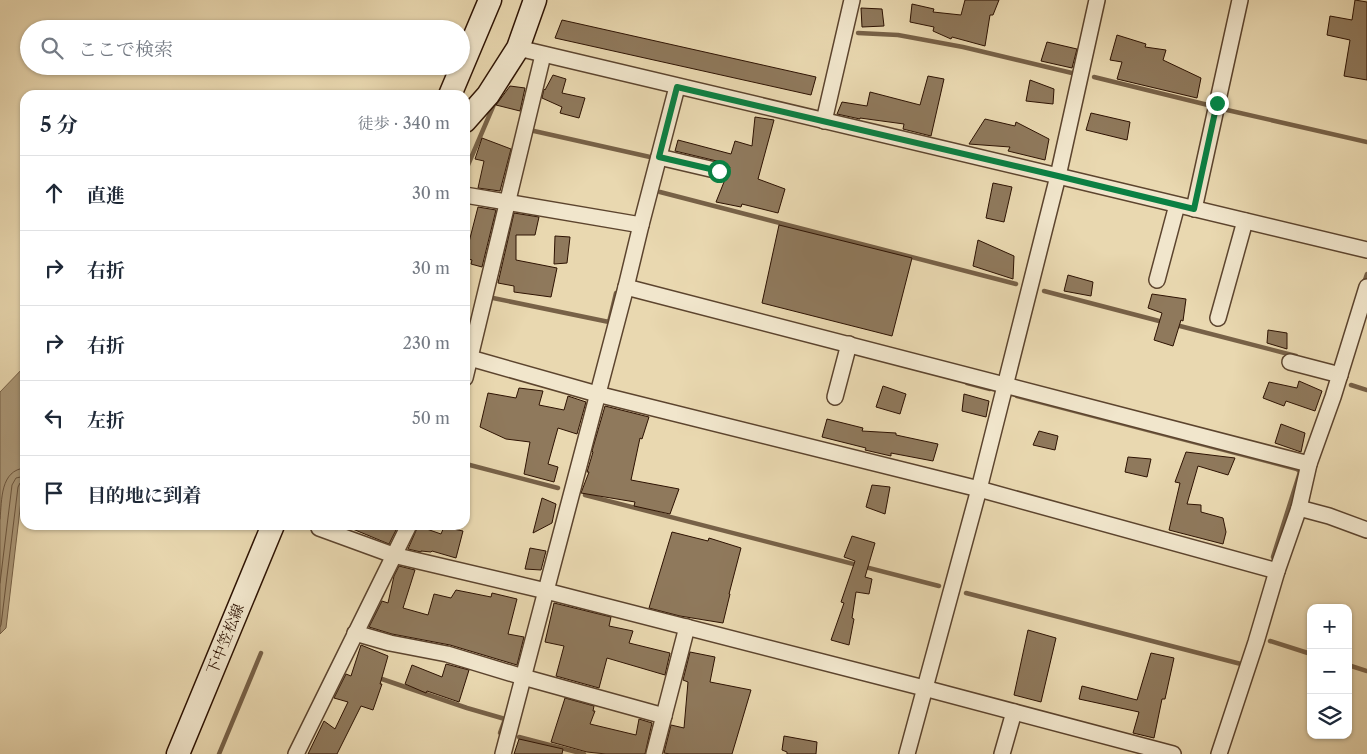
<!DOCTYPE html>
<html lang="ja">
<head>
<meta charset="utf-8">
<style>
	body { margin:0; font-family:"Libre Caslon Text","Noto Serif JP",serif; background:#f2f2f3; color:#1f2937 }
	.controls { position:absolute; right:15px; bottom:15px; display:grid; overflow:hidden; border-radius:10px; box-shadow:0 1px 4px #0004 }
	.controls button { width:45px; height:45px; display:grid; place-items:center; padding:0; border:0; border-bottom:1px solid #e0e1e3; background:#fff; color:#1f2937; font:25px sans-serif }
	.stop { position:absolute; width:15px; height:15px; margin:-11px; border:4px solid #0b8043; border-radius:50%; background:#fff }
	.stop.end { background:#0b8043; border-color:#fff; box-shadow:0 1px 5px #0008 }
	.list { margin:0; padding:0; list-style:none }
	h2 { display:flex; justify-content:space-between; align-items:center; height:65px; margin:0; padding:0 20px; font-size:21px }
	h2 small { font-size:16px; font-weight:400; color:#747a83 }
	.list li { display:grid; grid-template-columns:32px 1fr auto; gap:15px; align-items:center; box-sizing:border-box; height:75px; padding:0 20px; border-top:1px solid #e0e1e3 }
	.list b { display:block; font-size:19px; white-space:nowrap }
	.list em { font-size:16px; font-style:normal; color:#747a83 }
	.icon { flex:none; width:28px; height:28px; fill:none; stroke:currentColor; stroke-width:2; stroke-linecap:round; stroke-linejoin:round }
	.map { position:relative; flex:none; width:1367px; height:754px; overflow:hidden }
	.search { position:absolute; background:#fff; box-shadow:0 1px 4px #0004; left:20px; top:20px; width:450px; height:55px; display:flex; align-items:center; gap:12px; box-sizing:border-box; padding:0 18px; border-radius:28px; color:#747a83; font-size:19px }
	.panel { position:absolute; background:#fff; box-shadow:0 1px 4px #0004; left:20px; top:90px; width:450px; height:440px; border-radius:15px }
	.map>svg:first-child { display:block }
</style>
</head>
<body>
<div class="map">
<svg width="1367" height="754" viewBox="0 0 1367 754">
	<rect width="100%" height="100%" fill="#e9d8b0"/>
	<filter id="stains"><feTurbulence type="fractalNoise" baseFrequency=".004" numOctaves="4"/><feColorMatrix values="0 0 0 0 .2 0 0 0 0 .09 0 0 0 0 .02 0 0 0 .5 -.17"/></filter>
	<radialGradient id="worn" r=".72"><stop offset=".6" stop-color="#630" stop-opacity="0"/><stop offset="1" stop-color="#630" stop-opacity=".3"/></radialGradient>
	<!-- water -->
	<polygon fill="#a99575" stroke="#776147" points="25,366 25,467 6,628 0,634 0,392"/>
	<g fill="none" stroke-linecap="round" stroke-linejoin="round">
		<!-- shore -->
		<g stroke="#6b543c" stroke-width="1">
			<path d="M0 519C2 500 0 470 25 468"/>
			<polyline points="0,583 12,485 16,478 25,476"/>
			<polyline points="0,627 1,625 18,487 20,483 25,482"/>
		</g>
		<!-- stream -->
		<g stroke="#776147" stroke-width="4.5">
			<polyline points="858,33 898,35 963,47 1072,73"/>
			<polyline points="1094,77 1208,105"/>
			<polyline points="1227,110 1367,142"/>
			<polyline points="534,131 650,157"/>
			<polyline points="465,172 495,102"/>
			<polyline points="660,192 1016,284"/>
			<polyline points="1364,283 1367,274"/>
			<polyline points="1044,291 1163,322"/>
			<polyline points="493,298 609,322 616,293"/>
			<polyline points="1176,325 1296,356"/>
			<polyline points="967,383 990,389"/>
			<polyline points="1351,385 1367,390"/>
			<polyline points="1017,396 1297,469 1300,472 1273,557"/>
			<polyline points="466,464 558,488"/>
			<polyline points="585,495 939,586"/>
			<polyline points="966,593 1241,664"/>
			<polyline points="1270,641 1311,654"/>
			<polyline points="1348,665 1367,671"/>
			<polyline points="376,677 467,708 505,719 500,733"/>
			<polyline points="519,737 584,754"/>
			<polyline points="219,754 261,653"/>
		</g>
	</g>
	<!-- building -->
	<g fill="#8f795c" stroke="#2d1202">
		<polygon points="965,0 999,0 993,15 990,15 985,46 952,37 951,39 933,31 934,27 910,22 912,4 934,9 933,12 961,15"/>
		<polygon points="1355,0 1367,2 1367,80 1344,76 1350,40 1327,35 1330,16 1352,20"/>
		<polygon points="861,8 882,9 884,26 862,27"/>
		<polygon points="562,20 816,77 811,95 555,38"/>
		<polygon points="1117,35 1146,44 1145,47 1166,50 1163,60 1201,78 1197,98 1117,79 1122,62 1110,60"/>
		<polygon points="1047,42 1077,49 1072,68 1041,61"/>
		<polygon points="553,75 566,79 562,93 585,98 579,118 560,113 562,107 542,98 544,89 545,90"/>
		<polygon points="928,76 944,79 931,136 903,129 904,124 860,118 860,119 837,114 842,102 867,106 870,92 920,105"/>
		<polygon points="1030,80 1054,89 1053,104 1026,101"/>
		<polygon points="510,86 525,88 520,111 496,105"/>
		<polygon points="1091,113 1130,122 1127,140 1086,130"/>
		<polygon points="755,117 774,120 758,179 785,189 778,213 742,204 741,207 716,202 730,167 721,162 675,151 678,140 731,154 735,141 752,146"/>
		<polygon points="985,119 1015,126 1016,122 1049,139 1045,160 1008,151 1010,147 969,144"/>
		<polygon points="482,138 511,149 500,191 478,188 484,161 475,159"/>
		<polygon points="993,183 1012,187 1004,222 986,218"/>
		<polygon points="478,207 496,210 482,267 471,264 472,260 465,258 465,242 469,242"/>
		<polygon points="514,213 539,217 535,235 516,235 516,260 557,268 551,297 514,292 514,286 498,283"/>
		<polygon points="779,225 912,258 892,336 762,303"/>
		<polygon points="555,236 570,237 567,263 554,264"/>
		<polygon points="978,240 1014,256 1013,279 973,266"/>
		<polygon points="1068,275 1093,282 1091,296 1064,291"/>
		<polygon points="1152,294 1186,299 1183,321 1181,320 1173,346 1154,340 1162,313 1148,308"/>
		<polygon points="1268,330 1287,333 1287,349 1267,343"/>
		<polygon points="1299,381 1322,391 1315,411 1286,401 1284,406 1263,398 1269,382 1297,388"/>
		<polygon points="883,386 906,394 900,414 876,407"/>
		<polygon points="519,388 543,391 539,405 564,410 568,396 586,402 577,434 558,428 548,464 558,467 554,482 524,474 530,442 506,439 480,427 488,393 516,398"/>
		<polygon points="964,394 989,401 986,417 962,411"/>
		<polygon points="605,406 649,417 642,439 640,438 631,480 679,489 670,514 634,506 635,502 581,493 589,472 587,472 593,452 592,451"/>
		<polygon points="827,419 863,428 862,431 896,433 896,435 938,444 933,461 891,453 891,456 865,450 866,448 822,437"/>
		<polygon points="1281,424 1305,433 1301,452 1275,443"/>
		<polygon points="1039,431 1058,436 1055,450 1033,445"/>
		<polygon points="1186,452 1235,458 1228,475 1198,466 1187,504 1201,505 1201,512 1223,518 1226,532 1223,544 1169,530 1180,483 1175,482"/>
		<polygon points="1128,457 1151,459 1147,477 1125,472"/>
		<polygon points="872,485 890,487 885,514 866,507"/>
		<polygon points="542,498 556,504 552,523 533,533"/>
		<polygon points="343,525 387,525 396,530 389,544"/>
		<polygon points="418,526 441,534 444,527 463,531 456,558 432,551 431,552 421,551 421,552 408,549"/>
		<polygon points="672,532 708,541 709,538 741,548 729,594 730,594 723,623 680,616 649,608"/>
		<polygon points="852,536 875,543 865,577 872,579 869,594 856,592 852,618 854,619 849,645 831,640 844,603 841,602 855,561 844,557"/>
		<polygon points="530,548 546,551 541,570 525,569"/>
		<polygon points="399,566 415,570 403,608 428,615 434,594 451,598 456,590 491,597 492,593 517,599 508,634 524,637 517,665 450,645 392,634 369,627 382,601 388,603 394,576"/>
		<polygon points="554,603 611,617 609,626 633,631 629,643 670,653 665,675 607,658 599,688 556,676 564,646 545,642"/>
		<polygon points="1028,630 1056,638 1041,702 1014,695"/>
		<polygon points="361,645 388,656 380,684 382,684 373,710 361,706 337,754 308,754 324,721 335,729 348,702 334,698 346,674 351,676"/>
		<polygon points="690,652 715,657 710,682 751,690 732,754 670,754 664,753 671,725 684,728 688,682 683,680"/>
		<polygon points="1151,653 1174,658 1165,699 1162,699 1154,738 1133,733 1139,712 1079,699 1082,686 1137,700"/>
		<polygon points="446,664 469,670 459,702 427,691 426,693 405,684 412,665 442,677"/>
		<polygon points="565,698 594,706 593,711 595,711 590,724 636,735 639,719 652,723 645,754 606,754 587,752 551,742"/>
		<polygon points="784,736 817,742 816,754 787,754 787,752 782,750"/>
		<polygon points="519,739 563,749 562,754 514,754"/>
	</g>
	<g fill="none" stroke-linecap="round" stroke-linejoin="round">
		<!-- minor casing -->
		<g stroke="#5c442e" stroke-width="18">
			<g id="minor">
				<polyline points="518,48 1058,176 1367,250"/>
				<polyline points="824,121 852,0"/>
				<polyline points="659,157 719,171"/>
				<polyline points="465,195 641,225"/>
				<polyline points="1194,209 1240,0"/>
				<polyline points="1157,280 1177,205"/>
				<polyline points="626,287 1309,464"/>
				<polyline points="1218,318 1245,221"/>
				<polyline points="470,358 597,394 979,489 1277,571"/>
				<polyline points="1290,362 1340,375"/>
				<polyline points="465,378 543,55"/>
				<polyline points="835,397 849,344"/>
				<polyline points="1299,508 1329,516 1367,530"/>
				<polyline points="318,525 319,528 393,555 546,591 924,688 1173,754"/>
				<polyline points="355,633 390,643 447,654 523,677 664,716"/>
				<polyline points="296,754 409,525"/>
				<polyline points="503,754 626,287 641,225 677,87"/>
				<polyline points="654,754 687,627"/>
				<polyline points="907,754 979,489 1058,176 1097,0"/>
				<polyline points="1002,754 1014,712"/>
				<polyline points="1219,754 1256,642 1277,571 1299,508 1309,464 1333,397 1367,287"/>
			</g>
		</g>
		<!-- secondary casing -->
		<g stroke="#2d1202" stroke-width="25">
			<g id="secondary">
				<polyline points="450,95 490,0"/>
				<polyline points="465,121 488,95 518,48 535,0"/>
				<polyline points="178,754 273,525"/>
			</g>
		</g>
		<!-- minor -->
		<use href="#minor" stroke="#f1e6cc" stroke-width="15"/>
		<!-- secondary -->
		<use href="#secondary" stroke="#f1e6cc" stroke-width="22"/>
	</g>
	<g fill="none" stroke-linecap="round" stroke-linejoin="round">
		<!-- route -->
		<polyline stroke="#0b8043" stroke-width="6" points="719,171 659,157 677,87 1058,176 1194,209 1217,103"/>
	</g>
	<g text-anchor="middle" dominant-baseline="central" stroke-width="4" stroke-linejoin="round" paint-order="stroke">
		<!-- street labels -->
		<g font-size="15" fill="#2d1202" stroke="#f1e6cc">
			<text transform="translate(225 639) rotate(-68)">下中笠松線</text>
		</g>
	</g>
	<rect width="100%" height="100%" filter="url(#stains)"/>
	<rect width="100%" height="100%" fill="url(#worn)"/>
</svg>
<div class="controls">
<button>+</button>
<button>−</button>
<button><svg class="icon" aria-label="layers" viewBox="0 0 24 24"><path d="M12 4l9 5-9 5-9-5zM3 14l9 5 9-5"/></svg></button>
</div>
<div class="stop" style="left:719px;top:171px"></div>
<div class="stop end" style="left:1217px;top:103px"></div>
<div class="search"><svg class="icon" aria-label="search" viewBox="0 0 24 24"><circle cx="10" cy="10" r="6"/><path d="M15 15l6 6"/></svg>ここで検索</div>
<section class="panel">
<h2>5 分<small>徒歩 · 340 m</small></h2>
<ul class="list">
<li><svg class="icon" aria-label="ahead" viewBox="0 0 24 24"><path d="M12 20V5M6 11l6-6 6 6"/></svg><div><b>直進</b></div><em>30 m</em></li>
<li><svg class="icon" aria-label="right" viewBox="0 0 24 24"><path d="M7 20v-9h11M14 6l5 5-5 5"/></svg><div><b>右折</b></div><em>30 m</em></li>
<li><svg class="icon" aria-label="right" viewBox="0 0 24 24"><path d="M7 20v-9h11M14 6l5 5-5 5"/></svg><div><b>右折</b></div><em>230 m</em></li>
<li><svg class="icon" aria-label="left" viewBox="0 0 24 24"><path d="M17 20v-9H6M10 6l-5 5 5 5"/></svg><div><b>左折</b></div><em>50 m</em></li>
<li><svg class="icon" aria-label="arrive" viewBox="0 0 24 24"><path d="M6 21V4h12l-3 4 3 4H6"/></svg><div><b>目的地に到着</b></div></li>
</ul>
</section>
</div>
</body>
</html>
